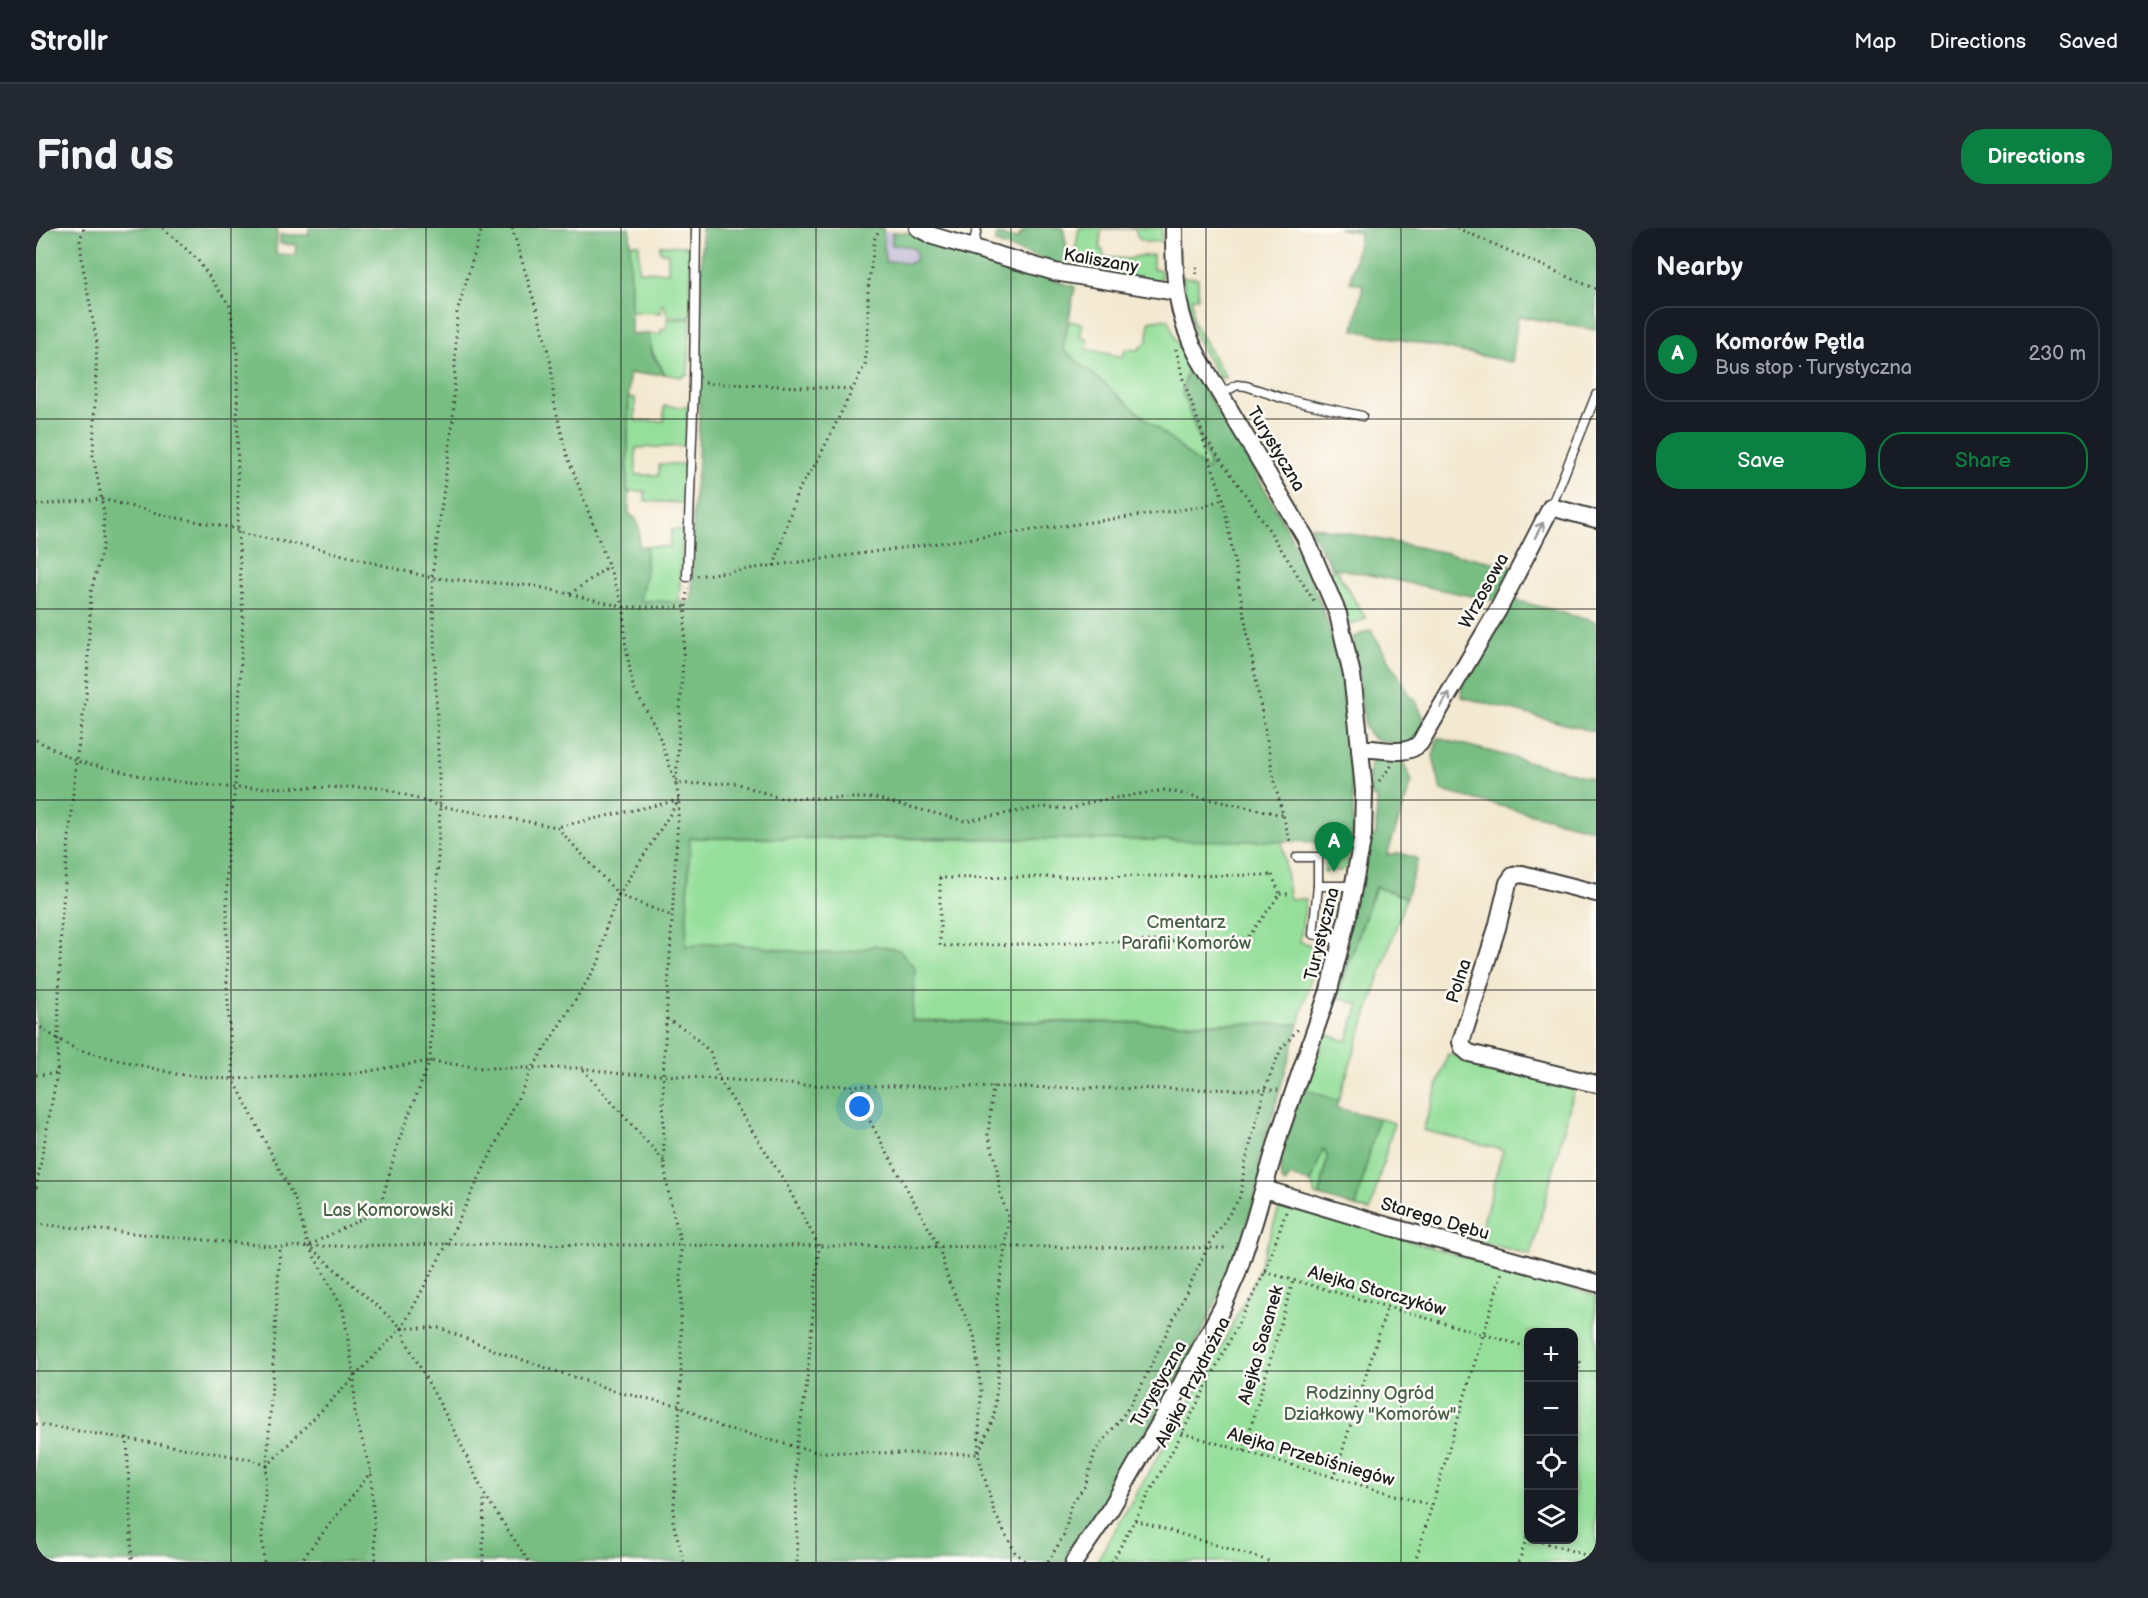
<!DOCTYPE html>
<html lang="en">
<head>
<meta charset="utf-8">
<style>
	body { margin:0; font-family:"Balsamiq Sans",sans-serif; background:#242831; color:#f1f3f6 }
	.controls { position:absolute; right:18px; bottom:18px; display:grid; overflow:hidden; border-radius:12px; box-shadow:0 3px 9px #0003 }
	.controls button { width:54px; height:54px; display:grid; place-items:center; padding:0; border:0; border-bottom:2px solid #363941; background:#171b24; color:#f1f3f6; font:30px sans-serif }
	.you { position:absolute; left:824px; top:879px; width:21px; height:21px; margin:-15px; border:4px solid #fff; border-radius:50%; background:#1a73e8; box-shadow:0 0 0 9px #1a73e833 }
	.badge { display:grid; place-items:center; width:39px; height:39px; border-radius:50%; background:#0b8043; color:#fff; font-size:20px; font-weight:700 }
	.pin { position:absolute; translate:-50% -50px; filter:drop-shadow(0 2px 3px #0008) }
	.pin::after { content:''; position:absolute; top:32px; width:21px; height:18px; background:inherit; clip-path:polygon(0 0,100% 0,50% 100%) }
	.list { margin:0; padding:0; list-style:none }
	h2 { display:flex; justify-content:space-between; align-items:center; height:78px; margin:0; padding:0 24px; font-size:26px }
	h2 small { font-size:20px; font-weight:400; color:#9ea1a6 }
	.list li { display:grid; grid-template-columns:39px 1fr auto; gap:18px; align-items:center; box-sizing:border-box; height:96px; margin:0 12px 12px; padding:0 12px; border:2px solid #363941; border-radius:24px }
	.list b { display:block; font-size:22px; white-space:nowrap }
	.list p { margin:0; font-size:20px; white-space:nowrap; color:#9ea1a6 }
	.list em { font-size:20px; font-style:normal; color:#9ea1a6 }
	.actions { display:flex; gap:12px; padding:18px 24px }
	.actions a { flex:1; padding:14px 0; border:2px solid #0b8043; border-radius:24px; text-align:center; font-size:21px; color:#0b8043 }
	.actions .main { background:#0b8043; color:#fff }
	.icon { flex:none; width:33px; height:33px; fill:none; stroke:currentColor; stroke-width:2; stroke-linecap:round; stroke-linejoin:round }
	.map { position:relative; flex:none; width:1560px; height:1334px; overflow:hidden; border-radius:24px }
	header { display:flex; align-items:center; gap:36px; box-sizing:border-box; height:84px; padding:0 30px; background:#171b24; border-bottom:2px solid #363941 }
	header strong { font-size:28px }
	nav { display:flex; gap:33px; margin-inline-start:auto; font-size:21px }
	.intro { display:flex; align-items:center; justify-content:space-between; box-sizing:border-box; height:144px; padding:0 36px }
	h1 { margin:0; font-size:42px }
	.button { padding:15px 27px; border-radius:24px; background:#0b8043; color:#fff; font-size:21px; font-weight:700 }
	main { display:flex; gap:36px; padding:0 36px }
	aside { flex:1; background:#171b24; border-radius:24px; box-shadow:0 3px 9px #0003 }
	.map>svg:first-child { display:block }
</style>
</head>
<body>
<header>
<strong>Strollr</strong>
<nav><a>Map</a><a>Directions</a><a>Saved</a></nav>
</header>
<div class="intro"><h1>Find us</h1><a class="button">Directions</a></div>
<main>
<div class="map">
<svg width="1560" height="1334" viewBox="0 0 1560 1334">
	<rect width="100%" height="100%" fill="#fdfcf7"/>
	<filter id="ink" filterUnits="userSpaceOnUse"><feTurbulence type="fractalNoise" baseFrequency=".0167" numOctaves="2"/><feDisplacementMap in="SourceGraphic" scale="12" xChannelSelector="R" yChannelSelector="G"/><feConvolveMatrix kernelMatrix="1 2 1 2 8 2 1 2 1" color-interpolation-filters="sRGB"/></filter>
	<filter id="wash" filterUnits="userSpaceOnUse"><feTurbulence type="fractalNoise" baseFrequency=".008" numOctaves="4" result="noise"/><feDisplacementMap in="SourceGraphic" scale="24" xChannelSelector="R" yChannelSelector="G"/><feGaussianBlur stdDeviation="1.35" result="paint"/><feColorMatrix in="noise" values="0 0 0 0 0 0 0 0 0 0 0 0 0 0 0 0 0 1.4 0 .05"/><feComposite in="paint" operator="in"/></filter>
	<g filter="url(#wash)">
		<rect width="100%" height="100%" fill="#f3e8d0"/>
		<!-- industrial -->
		<polygon fill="#c7c0d9" points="847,3 879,5 895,47 850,54"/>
		<!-- green -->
		<g fill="#96df9b" stroke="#597e5c" stroke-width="1.5" fill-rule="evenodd">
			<polygon points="1043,0 1126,0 1126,13 1109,14 1103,11 1099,1 1068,1 1065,3 1064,22 1067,22 1068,29 1093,31 1102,28 1117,27 1117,41 1125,42 1125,58 1044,42 1040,19"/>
			<polygon points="594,16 603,16 603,43 632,44 632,25 624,24 624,17 651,18 654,20 655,89 631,88 628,77 625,77 625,85 595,84"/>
			<polygon points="1146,49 1162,50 1162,70 1156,70 1157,94 1190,150 1183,150 1158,107"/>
			<path d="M631 91H655L652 146 645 149 629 146C621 131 614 124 613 106H625V101L631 100Z"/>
			<path d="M1125 91 1133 92 1140 113 1153 136 1146 164 1173 237 1171 243 1027 121 1032 93 1047 96 1044 109 1052 112 1050 121 1087 129 1089 121 1101 122C1117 112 1111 107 1113 93Z"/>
			<polygon points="593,170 599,170 599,193 628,193 628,178 652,179 650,218 600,220 600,247 623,247 623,236 649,236 648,271 646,275 609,273 609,263 591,263"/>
			<polygon points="635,302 647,302 643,374 603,373 610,342 610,318 634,319"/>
			<polygon points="1299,340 1330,391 1318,396 1312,396 1292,344"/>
			<polygon points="654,610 1246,612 1253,667 1255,671 1270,671 1264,714 1283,719 1263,796 647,790"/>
			<polygon points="1295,613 1316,614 1311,638 1306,643 1293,642 1292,644 1288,644 1289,635 1295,634"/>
			<polygon points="1340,659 1370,669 1302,873 1270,862 1289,806 1311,813 1323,777 1301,769"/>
			<polygon points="1412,826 1539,858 1495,1027 1442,1013 1467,922 1387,902"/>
			<polygon points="1342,890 1358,895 1334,983 1320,979"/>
			<polygon points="1286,921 1290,924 1291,930 1284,968 1279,967 1275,955"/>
			<path d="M1245 975 1560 1068V1334H1060L1179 1131 1219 1051ZM1492 1104H1538V1312H1492Z"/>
		</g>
		<!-- forest -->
		<g fill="#78be83" stroke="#4a6d50" stroke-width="1.5">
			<path d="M0 0H241L240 26 259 27 260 17 244 16V7H273V0H594L595 106H613L616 126 629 146H593L591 263 593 264V286C606 292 603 305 603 318H610V342L604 373 655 374C659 329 653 284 662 240L666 0H847L849 34 863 33 871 36 879 33 880 23 873 18 856 17V4L879 5 1039 59 1027 121 1171 242 1173 237 1146 164 1153 136C1203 220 1270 316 1296 410 1306 444 1308 479 1311 514 1315 547 1319 580 1316 614L878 610H654L650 718 676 715 719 718 766 724 803 725 824 722 839 717 863 722 879 740 876 793 1263 796 1222 937 1227 940 1205 1019 1157 1124 1054 1303 1030 1334H0Z"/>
			<polygon points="989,0 1027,0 1032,26 1030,38 959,15 961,7 981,11"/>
			<polygon points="1302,0 1560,0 1560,102 1482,88 1476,134 1318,102 1327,57 1314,54 1324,5"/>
			<polygon points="1275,298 1477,338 1459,373 1300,340 1297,341 1273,300"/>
			<polygon points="1472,370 1560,394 1560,504 1426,469 1425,461"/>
			<polygon points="1335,402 1375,469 1380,474 1390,495 1382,509 1370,517 1338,511 1329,500 1316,410"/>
			<polygon points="1402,510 1560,551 1560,602 1405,563 1397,528"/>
			<path d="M1341 528 1365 530 1376 553 1351 627 1364 625 1382 631 1370 669 1339 659 1291 800 1287 799 1333 607 1340 608 1341 569H1335C1334 555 1328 537 1341 528Z"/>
			<path d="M1264 859 1302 873 1300 880 1342 890 1320 979 1284 968 1291 930 1290 924 1287 921 1275 955 1254 948 1249 956C1243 950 1244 944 1246 936L1242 935Z"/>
		</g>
	</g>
	<g filter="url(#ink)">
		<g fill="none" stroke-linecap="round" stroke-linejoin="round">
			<!-- lane casing -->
			<g stroke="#3c3b37" stroke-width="11">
				<g id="lane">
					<polyline points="937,20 941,0"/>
					<polyline points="1185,166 1201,157 1210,158 1249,171 1326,188"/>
					<polyline points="1515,279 1560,167"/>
					<polyline points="651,349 658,154 660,0"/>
					<polyline points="1261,629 1282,629 1282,658"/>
					<polyline points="1306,713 1277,706 1282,658 1318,658"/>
				</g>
			</g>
			<!-- street casing -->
			<g stroke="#3c3b37" stroke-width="20">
				<g id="street">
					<polyline points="882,0 897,8 1019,44 1140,64"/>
					<path d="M1324 521C1344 519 1369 530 1384 515L1462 382 1515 279 1560 291"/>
					<polyline points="1560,665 1486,646 1477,648 1472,655 1461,700 1425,814 1427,820 1433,825 1560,856"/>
					<polyline points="1228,961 1355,999 1560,1055"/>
					<path d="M1038 1334 1075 1280 1136 1174 1186 1080 1201 1046 1218 994 1244 904 1293 762 1312 687 1327 607 1328 563 1322 500 1316 447 1302 386 1269 309 1163 130C1139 87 1138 48 1138 0"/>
				</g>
			</g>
			<!-- path -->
			<g stroke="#3c3b37" stroke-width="3" stroke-dasharray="1.5 4.5" stroke-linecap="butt">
				<polyline points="127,0 161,31 194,78 201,125 202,303 207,390 199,560 191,625 191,759 197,850 260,974 272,1017 307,1081 318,1148 319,1186 335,1244 340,1334"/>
				<polyline points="476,0 505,96 515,136 518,174 530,224 588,379 589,413 597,459 620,499 640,556 700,555 743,570 839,570 929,593 1006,579 1035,581 1054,574 1129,562 1247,587"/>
				<polyline points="1421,0 1560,61"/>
				<polyline points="1160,46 1160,40 1162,40"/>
				<polyline points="1140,121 1147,151 1167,207 1221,283 1278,373"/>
				<polyline points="669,155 817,161"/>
				<polyline points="1167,207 1167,211 1187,271 1239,557 1254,613"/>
				<polyline points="0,277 66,271 136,289 197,300 208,306 280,320 396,350 499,358 588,379 651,379"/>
				<polyline points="738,338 761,264 782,232 829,136 832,101 832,61 839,10 844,0"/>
				<polyline points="661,348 1165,279 1187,271"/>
				<polyline points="534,366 573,338"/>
				<polyline points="0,512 40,533 119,551 199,560 344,559 404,578 521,599 583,667 636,688"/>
				<polyline points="1343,553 1356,537"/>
				<polygon points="1236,647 1244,666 1211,711 904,718 904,650"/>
				<polyline points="1244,666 1253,666"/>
				<polyline points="631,791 652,803 674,824 683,851 749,954 783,1018 770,1163 760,1220 761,1334"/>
				<polyline points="0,796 20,810 42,822 140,846 192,851 316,846 394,833 446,840 546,840 584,846 627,847 767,857 1242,862"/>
				<polyline points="547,842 628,933"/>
				<polyline points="0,847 21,846"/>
				<polyline points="957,858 952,907 960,933 964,965 973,992 961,1072 963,1136 958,1189 942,1226 958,1284 979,1324 990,1334"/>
				<polyline points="0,960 21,846 25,697 40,533 50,469 55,364 67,318 68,284 57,227 61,115 47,39 44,12 48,0"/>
				<polyline points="0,996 244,1019 411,1016 1193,1020"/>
				<polyline points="274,1017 343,982 363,912 394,833 404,578 396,350 417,192 421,84 446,0"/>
				<polyline points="276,1021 366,1100 371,1115 422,1210 448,1266 493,1334"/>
				<polyline points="1229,1044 1492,1119"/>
				<polyline points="366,1100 404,1100 463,1124 585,1165 642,1177 685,1199 780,1224 942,1226 945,1163 938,1106 912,1052 903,1019 814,857"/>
				<polyline points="1538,1132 1544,1134 1538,1155"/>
				<polyline points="0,1196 214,1231 231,1238 244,1020"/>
				<polyline points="1146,1205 1397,1278"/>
				<polyline points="91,1209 96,1334"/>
				<polyline points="1208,1223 1257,1053"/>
				<polyline points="1298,1250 1351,1080"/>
				<polyline points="1099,1292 1236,1334"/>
				<polyline points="1500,1312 1556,1329"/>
				<polyline points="228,1334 226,1309 231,1238 366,1100 411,1016 496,841 563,734 570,699 583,667 643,572 521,599"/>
				<polyline points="264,1334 335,1244"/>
				<polyline points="447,1334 448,1268"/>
				<polyline points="648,1334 637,1294 645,1155 645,1016 633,968 628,934 627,847 643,572 640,556 651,360"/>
				<polyline points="1012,1334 1029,1305 1035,1276 1049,1258 1059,1224 1089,1185 1105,1158 1172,1019 1204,969 1209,936 1229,860 1245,821 1262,801"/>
				<polyline points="1076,1334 1146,1205 1229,1044 1250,984"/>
				<polyline points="1379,1334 1466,1044"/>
				<polyline points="1483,1334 1492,1304"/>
			</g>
			<!-- lane -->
			<use href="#lane" stroke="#fff" stroke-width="8"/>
			<!-- street -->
			<use href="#street" stroke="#fff" stroke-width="16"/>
		</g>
		<!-- one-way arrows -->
		<defs><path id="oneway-shaft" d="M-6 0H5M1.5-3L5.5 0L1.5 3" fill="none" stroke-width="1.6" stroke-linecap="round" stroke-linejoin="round" transform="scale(1.5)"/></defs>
		<g stroke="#999">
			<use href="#oneway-shaft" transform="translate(1503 302) rotate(-62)"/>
			<use href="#oneway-shaft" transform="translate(1409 472) rotate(-60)"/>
		</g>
	</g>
	<!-- grid -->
	<path fill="none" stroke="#1c1c1c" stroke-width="1.5" stroke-opacity="0.55" d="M195 0V1334M390 0V1334M585 0V1334M780 0V1334M975 0V1334M1170 0V1334M1365 0V1334M0 191H1560M0 381H1560M0 572H1560M0 762H1560M0 953H1560M0 1143H1492M1538 1143H1560"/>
	<g text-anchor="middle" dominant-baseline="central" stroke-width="5" stroke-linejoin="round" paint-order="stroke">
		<!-- street labels -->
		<g font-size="18" fill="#1c1c1c" stroke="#fdfcf7">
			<text transform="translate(1065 33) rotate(10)">Kaliszany</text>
			<text transform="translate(1240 221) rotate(59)">Turystyczna</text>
			<text transform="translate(1448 363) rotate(-61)">Wrzosowa</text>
			<text transform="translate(1286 706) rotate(-76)">Turystyczna</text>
			<text transform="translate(1423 753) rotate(-72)">Polna</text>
			<text transform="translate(1399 991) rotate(16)">Starego Dębu</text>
			<text transform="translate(1341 1063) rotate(16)">Alejka Storczyków</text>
			<text transform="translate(1225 1117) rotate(-74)">Alejka Sasanek</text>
			<text transform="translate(1157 1154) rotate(-63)">Alejka Przydrożna</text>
			<text transform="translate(1123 1156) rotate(-61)">Turystyczna</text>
			<text transform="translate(1275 1229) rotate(16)">Alejka Przebiśniegów</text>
		</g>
		<!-- park labels -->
		<g font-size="18" fill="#476048" stroke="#fdfcf7">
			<text x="1150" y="694">Cmentarz<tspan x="1150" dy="21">Parafii Komorów</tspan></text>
			<text x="352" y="982">Las Komorowski</text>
			<text x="1334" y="1165">Rodzinny Ogród<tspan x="1334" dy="21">Działkowy "Komorów"</tspan></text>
		</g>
	</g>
</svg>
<div class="controls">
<button>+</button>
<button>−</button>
<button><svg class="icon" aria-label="locate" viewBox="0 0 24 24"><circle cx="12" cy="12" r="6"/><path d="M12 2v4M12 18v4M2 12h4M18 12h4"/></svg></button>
<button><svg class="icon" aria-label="layers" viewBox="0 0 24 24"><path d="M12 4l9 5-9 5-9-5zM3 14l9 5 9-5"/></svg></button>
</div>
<div class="you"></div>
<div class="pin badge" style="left:1298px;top:644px">A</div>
</div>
<aside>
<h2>Nearby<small></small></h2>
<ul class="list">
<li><span class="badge">A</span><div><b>Komorów Pętla</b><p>Bus stop · Turystyczna</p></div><em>230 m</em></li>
</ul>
<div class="actions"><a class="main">Save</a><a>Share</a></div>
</aside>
</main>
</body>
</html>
